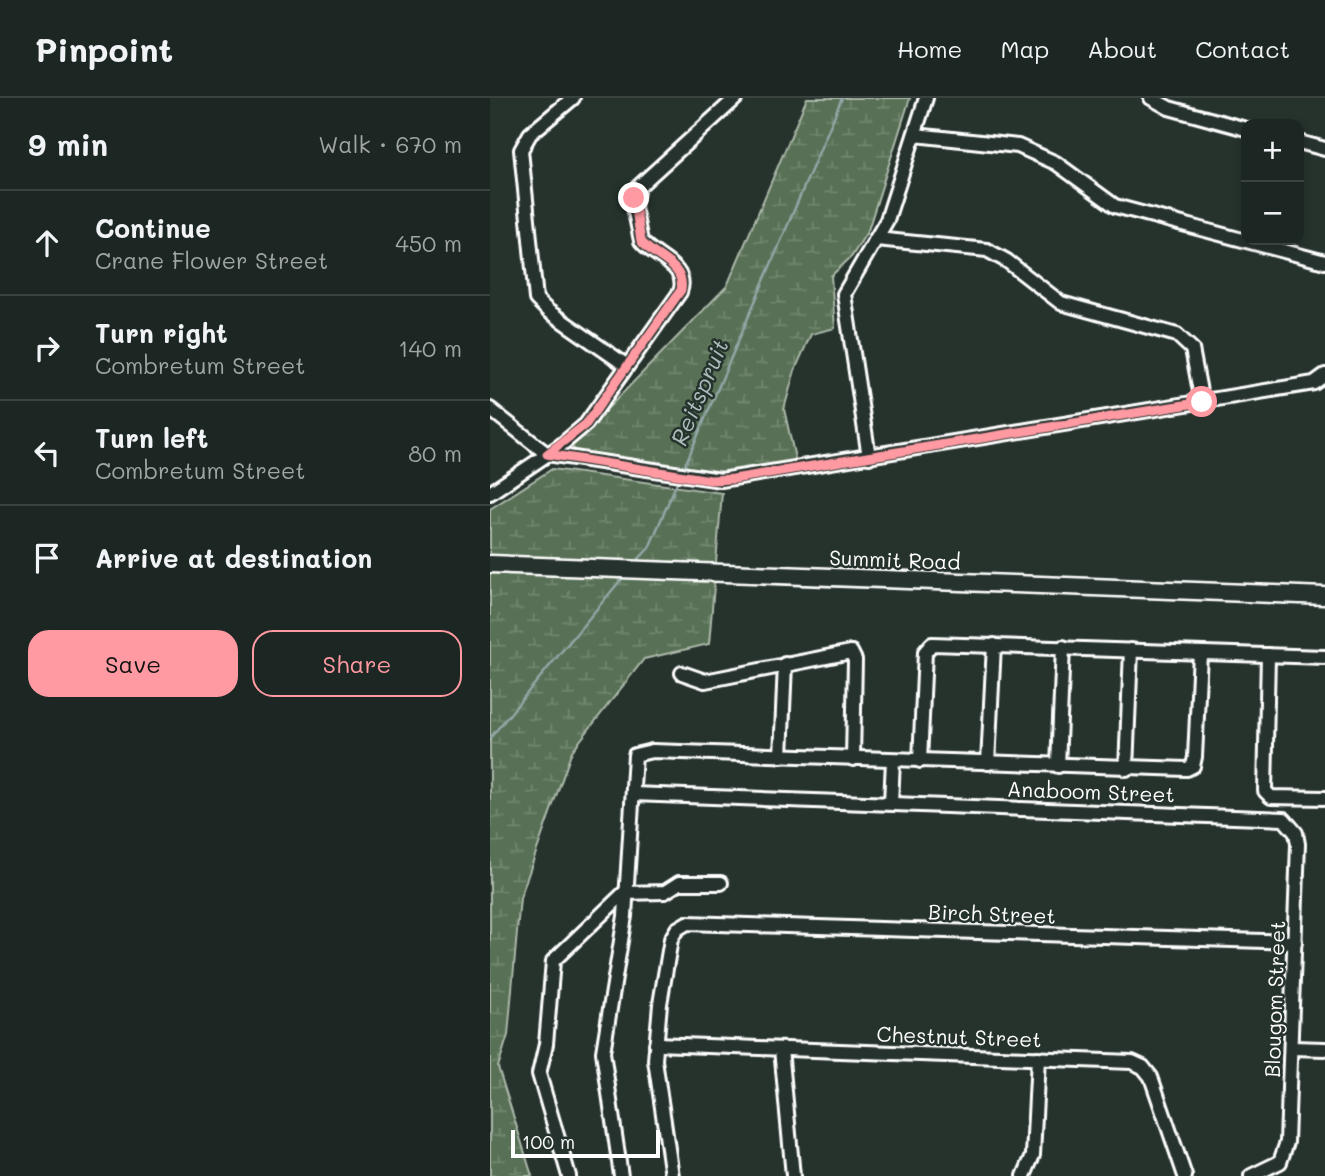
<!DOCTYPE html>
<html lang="en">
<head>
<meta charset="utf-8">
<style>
	body { margin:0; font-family:Mali,sans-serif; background:#29322f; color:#f1f3f6 }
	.controls { position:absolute; right:21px; top:21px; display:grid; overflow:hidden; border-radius:14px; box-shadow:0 4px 10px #0003 }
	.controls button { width:63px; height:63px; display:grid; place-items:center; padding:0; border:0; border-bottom:2px solid #3a4340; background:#1c2622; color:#f1f3f6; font:35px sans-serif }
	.scale { position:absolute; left:21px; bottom:18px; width:149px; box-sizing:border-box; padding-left:7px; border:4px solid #fff; border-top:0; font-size:19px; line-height:24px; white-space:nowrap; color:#fff; -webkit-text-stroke:5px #26332d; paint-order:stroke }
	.stop { position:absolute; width:21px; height:21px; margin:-16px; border:5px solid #ff9aa2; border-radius:50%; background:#fff }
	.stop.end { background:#ff9aa2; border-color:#fff; box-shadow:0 2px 7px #0008 }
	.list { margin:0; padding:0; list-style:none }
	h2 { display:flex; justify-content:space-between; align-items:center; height:91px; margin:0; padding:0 28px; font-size:30px }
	h2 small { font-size:23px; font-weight:400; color:#a0a5a5 }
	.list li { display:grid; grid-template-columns:46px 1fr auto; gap:21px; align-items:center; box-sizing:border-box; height:105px; padding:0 28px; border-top:2px solid #3a4340 }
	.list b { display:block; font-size:26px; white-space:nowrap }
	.list p { margin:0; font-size:23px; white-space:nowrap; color:#a0a5a5 }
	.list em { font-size:23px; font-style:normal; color:#a0a5a5 }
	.actions { display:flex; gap:14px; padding:21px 28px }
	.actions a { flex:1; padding:16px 0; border:2px solid #ff9aa2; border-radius:21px; text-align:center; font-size:24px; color:#ff9aa2 }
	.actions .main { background:#ff9aa2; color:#111 }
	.icon { flex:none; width:38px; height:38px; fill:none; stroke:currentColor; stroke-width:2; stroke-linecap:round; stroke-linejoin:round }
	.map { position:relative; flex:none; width:835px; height:1078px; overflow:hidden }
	header { display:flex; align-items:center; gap:42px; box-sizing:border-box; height:98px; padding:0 35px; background:#1c2622; border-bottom:2px solid #3a4340 }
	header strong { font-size:33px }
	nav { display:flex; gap:38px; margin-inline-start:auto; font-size:24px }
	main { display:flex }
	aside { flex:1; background:#1c2622 }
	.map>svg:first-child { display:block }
</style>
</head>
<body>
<header>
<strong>Pinpoint</strong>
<nav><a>Home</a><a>Map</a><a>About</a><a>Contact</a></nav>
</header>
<main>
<aside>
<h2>9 min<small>Walk · 670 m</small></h2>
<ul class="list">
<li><svg class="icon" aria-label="ahead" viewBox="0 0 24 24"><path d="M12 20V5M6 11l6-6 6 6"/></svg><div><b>Continue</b><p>Crane Flower Street</p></div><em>450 m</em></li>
<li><svg class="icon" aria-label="right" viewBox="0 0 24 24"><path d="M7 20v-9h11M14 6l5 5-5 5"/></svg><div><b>Turn right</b><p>Combretum Street</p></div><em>140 m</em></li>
<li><svg class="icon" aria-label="left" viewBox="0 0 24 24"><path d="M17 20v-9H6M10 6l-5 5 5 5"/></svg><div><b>Turn left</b><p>Combretum Street</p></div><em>80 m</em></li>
<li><svg class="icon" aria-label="arrive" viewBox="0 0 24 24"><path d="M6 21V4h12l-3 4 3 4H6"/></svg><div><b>Arrive at destination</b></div></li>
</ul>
<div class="actions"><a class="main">Save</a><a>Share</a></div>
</aside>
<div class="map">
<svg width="835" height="1078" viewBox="0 0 835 1078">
	<defs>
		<pattern id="wetland-marsh" width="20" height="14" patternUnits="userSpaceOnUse" patternTransform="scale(1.75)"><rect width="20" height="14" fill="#587156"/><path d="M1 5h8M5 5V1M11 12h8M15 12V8" fill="none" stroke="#71866f"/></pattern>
	</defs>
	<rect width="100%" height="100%" fill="#26332d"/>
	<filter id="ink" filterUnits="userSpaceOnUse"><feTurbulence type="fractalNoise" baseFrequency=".0143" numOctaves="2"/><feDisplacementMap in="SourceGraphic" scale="14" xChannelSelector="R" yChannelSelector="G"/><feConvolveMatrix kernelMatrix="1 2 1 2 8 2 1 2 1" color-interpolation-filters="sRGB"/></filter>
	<g filter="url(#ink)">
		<!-- wetland -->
		<g fill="url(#wetland-marsh)" stroke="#acb8aa" stroke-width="2">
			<polygon points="317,0 420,0 378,132 362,158 341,178 345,230 321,236 305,272 294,311 306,365 224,376 90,356 81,348 237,188"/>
			<polygon points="62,371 232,395 219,546 154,561 82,653 30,800 18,937 8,969 42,1078 0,1078 0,411"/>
		</g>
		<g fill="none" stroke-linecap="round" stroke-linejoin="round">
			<!-- stream -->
			<g stroke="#92a7a7" stroke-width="2.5">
				<polyline points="193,372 352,0"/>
				<polyline points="145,465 159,450 188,382"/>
				<polyline points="0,640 134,478"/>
			</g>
			<!-- minor casing -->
			<g stroke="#fff" stroke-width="18">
				<g id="minor">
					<polyline points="83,0 40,36 31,52 46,201 58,213 137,268"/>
					<polyline points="661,0 679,10 756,31"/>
					<polyline points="425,37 528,48 566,65 625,108 835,164"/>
					<polyline points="809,44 835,51"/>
					<polyline points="386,141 497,152 517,163 571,205 687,237 702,251 712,304"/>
					<polyline points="0,311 57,356 231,382 824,285 835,277"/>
					<polyline points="379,359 354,196 397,122 436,0"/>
					<path d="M0 395 70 348 96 326 190 194C200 168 163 159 151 143L144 109 148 89 246 0"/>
					<polyline points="778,557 775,693 781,699 835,700"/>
					<polyline points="192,575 215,583 361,554 365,562 363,661"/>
					<polyline points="291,658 295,566"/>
					<polyline points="430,663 435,554 442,546 835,559"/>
					<polyline points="498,665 504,547"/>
					<polyline points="568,668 573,549"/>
					<polyline points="636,671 641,552"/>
					<polyline points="143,696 794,721 806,735 808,746 797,1044 790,1064 761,1078"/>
					<polyline points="401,705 403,662"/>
					<polyline points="166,946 642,964 653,969 661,979 695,1078"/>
					<polyline points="802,950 835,951"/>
					<polyline points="291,951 303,1078"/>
					<polyline points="79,1078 49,976 56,946 63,863 134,795 175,794 189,785 231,785"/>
					<polyline points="131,1078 113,954 135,818 145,657 162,653 697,671 703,668 705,659 710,555"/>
					<polyline points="182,1078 165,962 170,906 181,841 187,831 197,825 805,844"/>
					<polyline points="534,1078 543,1057 548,960"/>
				</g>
			</g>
			<!-- major casing -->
			<g stroke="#fff" stroke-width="21">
				<polyline id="major" points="0,466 835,498"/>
			</g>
			<!-- minor -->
			<use href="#minor" stroke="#26332d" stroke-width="12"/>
			<!-- major -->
			<use href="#major" stroke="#26332d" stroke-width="16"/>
		</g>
	</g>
	<g fill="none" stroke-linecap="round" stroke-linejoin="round" filter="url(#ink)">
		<!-- route -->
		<path stroke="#ff9aa2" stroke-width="9" d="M144 100 151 143C163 160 196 166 191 192L96 326 57 356 220 382 243 381 712 304"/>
	</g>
	<g text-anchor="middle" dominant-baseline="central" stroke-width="5" stroke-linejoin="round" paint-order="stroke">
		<!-- street labels -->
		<g font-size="21" fill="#fff" stroke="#26332d">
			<text transform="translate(405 461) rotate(2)">Summit Road</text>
			<text transform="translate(601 693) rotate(2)">Anaboom Street</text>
			<text transform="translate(502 815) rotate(2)">Birch Street</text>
			<text transform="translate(784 901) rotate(-88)">Blougom Street</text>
			<text transform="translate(469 938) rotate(2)">Chestnut Street</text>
		</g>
		<!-- water labels -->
		<g font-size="23" font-style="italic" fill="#adbdbd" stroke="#26332d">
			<text transform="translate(209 294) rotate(-67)">Reitspruit</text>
		</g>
	</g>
</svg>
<div class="controls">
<button>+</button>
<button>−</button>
</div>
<div class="scale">100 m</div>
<div class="stop" style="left:712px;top:304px"></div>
<div class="stop end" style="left:144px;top:100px"></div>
</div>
</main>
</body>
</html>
